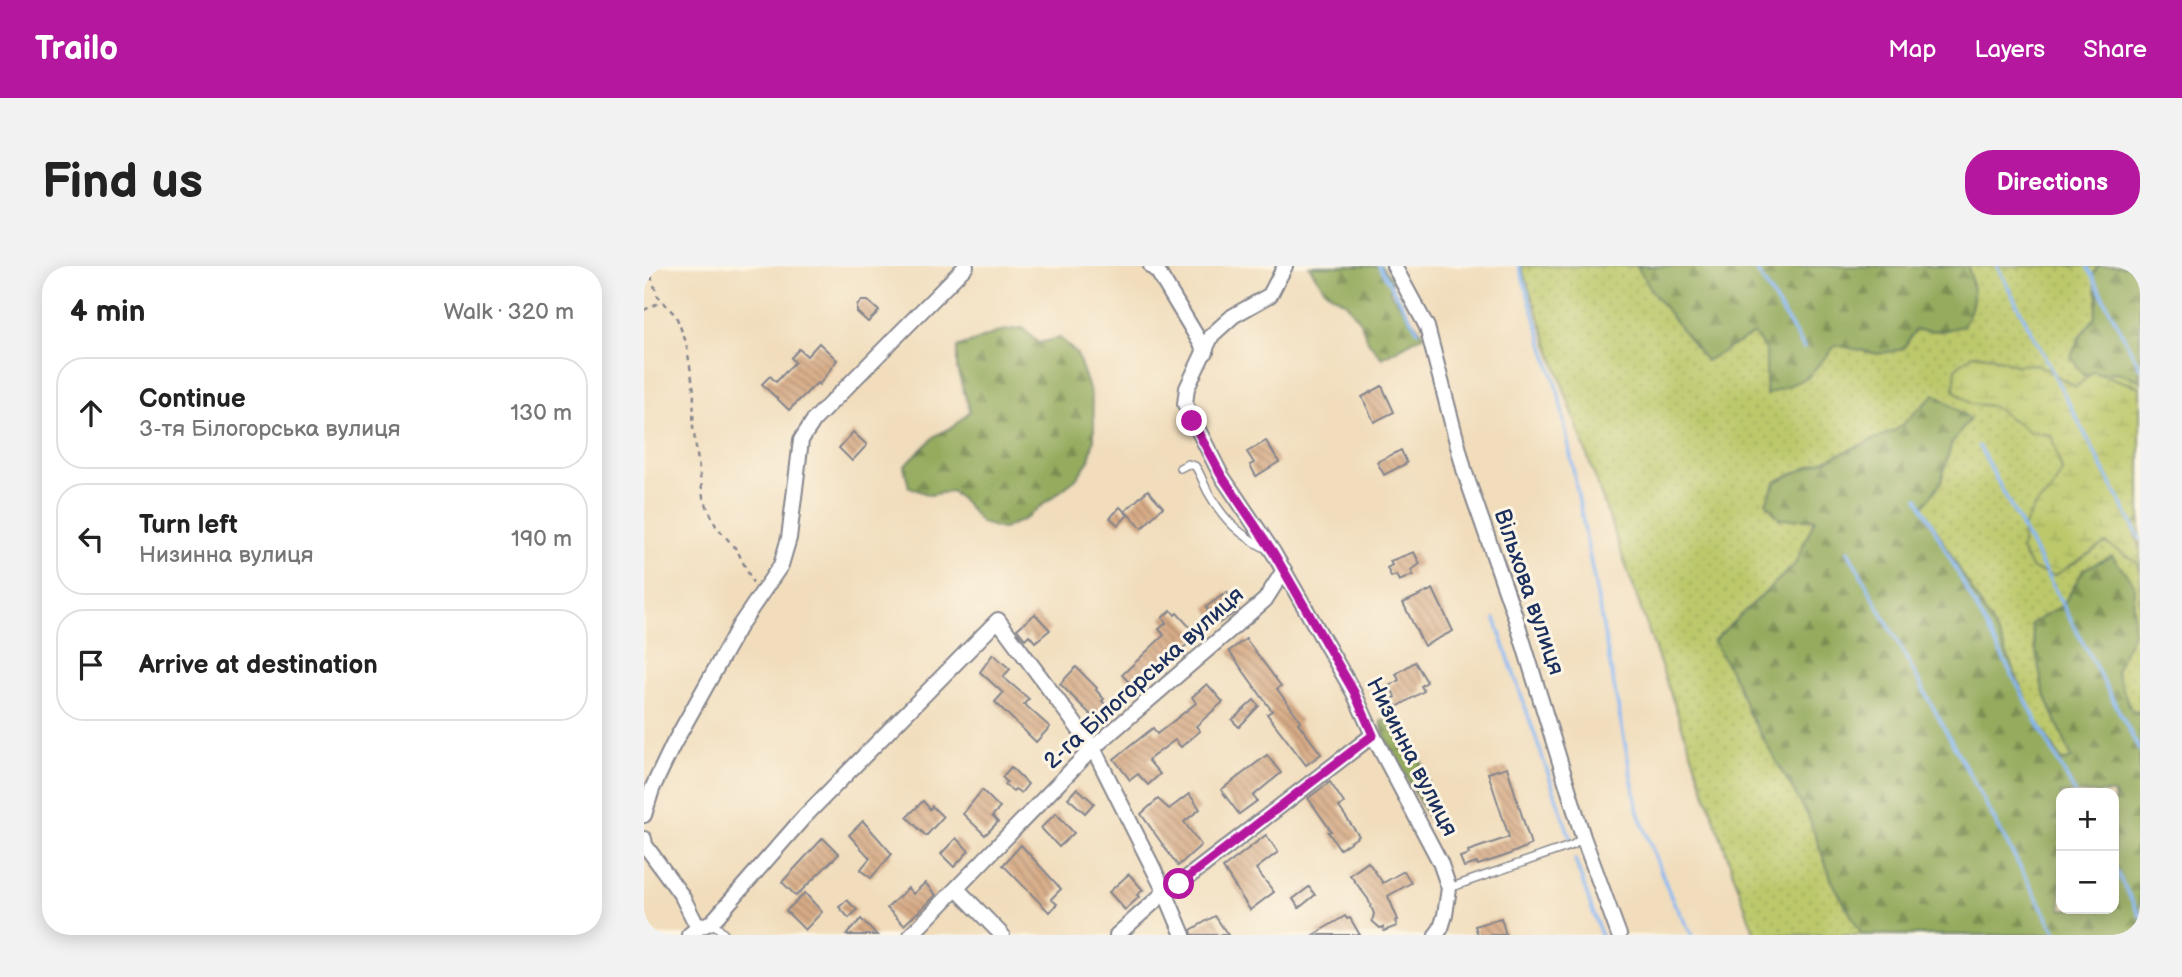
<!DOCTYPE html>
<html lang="en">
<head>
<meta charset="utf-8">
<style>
	body { margin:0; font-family:"Balsamiq Sans",sans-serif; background:#f2f2f2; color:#222 }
	.controls { position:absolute; right:21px; bottom:21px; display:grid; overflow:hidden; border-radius:14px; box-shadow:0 4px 18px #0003 }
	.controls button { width:63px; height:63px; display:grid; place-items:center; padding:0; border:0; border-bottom:2px solid #e0e0e0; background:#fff; color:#222; font:35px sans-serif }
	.stop { position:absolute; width:21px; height:21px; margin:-16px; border:5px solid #b5179e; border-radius:50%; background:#fff }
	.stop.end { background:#b5179e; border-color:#fff; box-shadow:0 2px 7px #0008 }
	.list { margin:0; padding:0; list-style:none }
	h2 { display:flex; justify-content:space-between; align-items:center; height:91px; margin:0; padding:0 28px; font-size:30px }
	h2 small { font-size:23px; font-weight:400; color:#767676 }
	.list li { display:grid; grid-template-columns:46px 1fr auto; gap:21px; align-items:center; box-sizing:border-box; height:112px; margin:0 14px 14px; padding:0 14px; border:2px solid #e0e0e0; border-radius:28px }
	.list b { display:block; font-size:26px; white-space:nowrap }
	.list p { margin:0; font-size:23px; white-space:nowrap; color:#767676 }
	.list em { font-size:23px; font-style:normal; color:#767676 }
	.icon { flex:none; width:38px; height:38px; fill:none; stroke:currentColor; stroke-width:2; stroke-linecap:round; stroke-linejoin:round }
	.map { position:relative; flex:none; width:1496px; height:669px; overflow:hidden; border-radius:28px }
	header { display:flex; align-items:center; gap:42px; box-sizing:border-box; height:98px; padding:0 35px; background:#b5179e; color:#fff }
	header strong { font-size:33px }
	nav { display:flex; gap:38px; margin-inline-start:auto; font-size:24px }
	.intro { display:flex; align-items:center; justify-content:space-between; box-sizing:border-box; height:168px; padding:0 42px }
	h1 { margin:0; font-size:49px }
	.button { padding:18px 32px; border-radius:28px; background:#b5179e; color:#fff; font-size:24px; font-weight:700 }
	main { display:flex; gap:42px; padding:0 42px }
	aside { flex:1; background:#fff; border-radius:28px; box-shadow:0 4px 18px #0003 }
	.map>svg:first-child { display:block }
</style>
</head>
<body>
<header>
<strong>Trailo</strong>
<nav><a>Map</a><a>Layers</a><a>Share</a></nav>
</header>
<div class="intro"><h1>Find us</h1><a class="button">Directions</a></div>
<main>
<aside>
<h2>4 min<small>Walk · 320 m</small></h2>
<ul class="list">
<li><svg class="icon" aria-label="ahead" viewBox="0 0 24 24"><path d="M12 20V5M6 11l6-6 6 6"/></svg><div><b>Continue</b><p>3-тя Білогорська вулиця</p></div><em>130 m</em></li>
<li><svg class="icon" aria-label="left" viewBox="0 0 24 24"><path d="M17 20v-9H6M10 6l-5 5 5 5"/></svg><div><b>Turn left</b><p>Низинна вулиця</p></div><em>190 m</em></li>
<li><svg class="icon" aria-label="arrive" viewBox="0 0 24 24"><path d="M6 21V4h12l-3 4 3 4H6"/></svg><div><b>Arrive at destination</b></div></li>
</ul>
</aside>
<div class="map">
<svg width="1496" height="669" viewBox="0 0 1496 669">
	<defs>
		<pattern id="grass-dots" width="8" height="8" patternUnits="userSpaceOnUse" patternTransform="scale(1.75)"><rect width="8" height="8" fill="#bcc86a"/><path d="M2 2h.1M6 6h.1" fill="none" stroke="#a1ac5e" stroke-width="1.8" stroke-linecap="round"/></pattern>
		<pattern id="forest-firs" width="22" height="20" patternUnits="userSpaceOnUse" patternTransform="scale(1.75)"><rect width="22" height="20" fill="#95ac5e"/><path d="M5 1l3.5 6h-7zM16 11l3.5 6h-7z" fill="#798c51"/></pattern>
		<pattern id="wetland-marsh" width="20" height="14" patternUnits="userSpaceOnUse" patternTransform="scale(1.75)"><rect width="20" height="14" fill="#bcc86a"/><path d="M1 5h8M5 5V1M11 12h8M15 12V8" fill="none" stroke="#a1ac5e"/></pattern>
		<pattern id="building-back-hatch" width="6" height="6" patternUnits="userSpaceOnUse" patternTransform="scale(1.75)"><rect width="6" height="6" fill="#d7ab86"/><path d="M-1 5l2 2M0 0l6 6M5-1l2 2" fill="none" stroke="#ae8c71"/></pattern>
	</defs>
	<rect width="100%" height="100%" fill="#fcf5e5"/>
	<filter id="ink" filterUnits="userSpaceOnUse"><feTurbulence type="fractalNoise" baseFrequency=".0143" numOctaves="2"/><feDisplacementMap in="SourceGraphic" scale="14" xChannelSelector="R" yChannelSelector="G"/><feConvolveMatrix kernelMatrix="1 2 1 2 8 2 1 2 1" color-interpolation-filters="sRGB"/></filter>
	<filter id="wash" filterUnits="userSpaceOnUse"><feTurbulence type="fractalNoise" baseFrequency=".00686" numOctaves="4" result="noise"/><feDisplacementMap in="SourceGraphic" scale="28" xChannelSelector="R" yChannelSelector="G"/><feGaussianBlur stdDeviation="1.57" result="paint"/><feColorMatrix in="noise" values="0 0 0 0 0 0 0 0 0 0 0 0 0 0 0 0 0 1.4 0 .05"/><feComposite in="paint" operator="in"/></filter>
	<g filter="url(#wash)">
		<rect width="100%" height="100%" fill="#f1ddbc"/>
		<!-- grass -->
		<path fill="url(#grass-dots)" stroke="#6c7c64" stroke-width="2" fill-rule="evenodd" d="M877 0H1496V669H1111ZM1417 527H1470V643H1417Z"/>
		<!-- forest -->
		<g fill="url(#forest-firs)" stroke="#586e5e" stroke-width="2" fill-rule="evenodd">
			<polygon points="665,0 737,0 748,14 746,26 780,69 738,92 724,75 716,55 702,37 682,25"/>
			<path d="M993 0H1324C1331 26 1332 37 1319 60L1297 65 1271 64 1259 83 1234 88 1192 79 1163 112 1122 129V85L1110 68 1062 95 1007 24Z"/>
			<polygon points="1454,0 1484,0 1496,10 1496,114 1472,106 1439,109 1427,91 1436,70 1450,53 1454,32 1449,10"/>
			<polygon points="379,62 394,77 416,72 433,88 447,129 450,151 450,173 445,194 432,213 379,254 358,263 337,257 323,239 308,225 286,229 265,221 260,200 291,170 310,160 326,145 313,103 313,82 357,65"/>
			<path d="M1291 128 1326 153 1307 179 1297 216 1279 241 1356 372 1388 447 1418 495 1428 492 1399 424 1387 358 1419 339 1440 303 1468 290 1490 318 1489 367 1472 405 1486 442 1496 448V669H1218L1188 615 1164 550 1104 446 1092 415 1069 375 1151 298 1171 253H1136L1122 236 1132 215 1252 164ZM1417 527H1470V643H1417Z"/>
			<path d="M745 454C776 467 783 515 792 545L785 554 739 467 737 455Z"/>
		</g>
		<!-- wetland -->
		<polygon fill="url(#wetland-marsh)" stroke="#6c7c64" stroke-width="2" points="1329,88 1350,91 1371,99 1393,98 1432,121 1449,106 1496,121 1496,253 1489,261 1496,285 1496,307 1492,295 1461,277 1410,310 1388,303 1377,284 1380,260 1390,241 1407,225 1418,205 1407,169 1386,166 1348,140 1327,138 1310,124 1312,102"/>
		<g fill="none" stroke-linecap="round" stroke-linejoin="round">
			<!-- stream -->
			<g stroke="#87b8f4" stroke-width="3.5">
				<polyline points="735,0 774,65"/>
				<polyline points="875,0 915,129 994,546 1027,631 1048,669"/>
				<polyline points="1110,0 1160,82"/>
				<polyline points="1353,0 1496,273"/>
				<polyline points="1443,0 1496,102"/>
				<polyline points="1335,180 1496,485"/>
				<polyline points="1274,232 1431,527"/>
				<polyline points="1204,285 1413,669"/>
				<polyline points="851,353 927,574"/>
				<polyline points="931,594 957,669"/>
				<polyline points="1470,601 1496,650"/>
			</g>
		</g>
		<g id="blocks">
			<!-- building -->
			<g fill="url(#building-back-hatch)">
				<polygon points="217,35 224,35 235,45 224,56 213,46 213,40"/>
				<polygon points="175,77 193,94 175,119 173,117 145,144 118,118 126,110 132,116 151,96 147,92 155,83 163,90"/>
				<polygon points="738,120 750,146 730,156 718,131"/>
				<polygon points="209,166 223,179 208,195 195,182"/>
				<polygon points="622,175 635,196 612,210 606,199 610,197 603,186"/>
				<polygon points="757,184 763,197 740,209 733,196"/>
				<polygon points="504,224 519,241 498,262 481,245"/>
				<polygon points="476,241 484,249 474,259 466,252"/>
				<polygon points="770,286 776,298 767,304 769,309 755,315 752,309 747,311 743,302 748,299 746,295"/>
				<polygon points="789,323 809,365 780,380 759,337"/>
				<polygon points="583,326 595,344 574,358 562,341"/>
				<polygon points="527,344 531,349 533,347 553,369 494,425 478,409 520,369 515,363 522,357 518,352"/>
				<polygon points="391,348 406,364 391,376 385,369 381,373 373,363"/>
				<polygon points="602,373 637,420 633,423 657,455 654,457 677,488 662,499 623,448 628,445 585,385"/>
				<polygon points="349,388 366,403 359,411 385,433 380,438 406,461 392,476 351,436 359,427 336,406"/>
				<polygon points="771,396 783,416 777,420 780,425 753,441 748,433 752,431 745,420 755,414 752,408"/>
				<polygon points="432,401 453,422 452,424 460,433 458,435 467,445 454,456 416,418"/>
				<polygon points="563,418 579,436 552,460 556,465 537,481 531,474 504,494 516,508 504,519 494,508 486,514 470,493 509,462 513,468 552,437 548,431"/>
				<polygon points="610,434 615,440 595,461 588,454"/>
				<polygon points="623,489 637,507 609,530 613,535 595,548 577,524"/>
				<polygon points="367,501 384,518 377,527 371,523 369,525 361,519 363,516 358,511"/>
				<polygon points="863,501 887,579 861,590 834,599 833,597 820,601 816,591 825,588 824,585 865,571 844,507"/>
				<polygon points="686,516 700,537 695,541 715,570 696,583 684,566 687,565 664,532"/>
				<polygon points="433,522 450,537 441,547 424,532"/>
				<polygon points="338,524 356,542 348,550 354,556 341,569 319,548"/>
				<polygon points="545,528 556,543 540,556 557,579 534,600 497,548 514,533 525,543"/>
				<polygon points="279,535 286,543 288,540 299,551 282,570 263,551"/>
				<polygon points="412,547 430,567 415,581 397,562"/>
				<polygon points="219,555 248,588 227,612 216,604 226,592 205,569"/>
				<polygon points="622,569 634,586 612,603 630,626 606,644 579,602"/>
				<polygon points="179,572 195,588 152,630 138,616"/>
				<polygon points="312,572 325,585 310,601 297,588"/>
				<polygon points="377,579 417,623 407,633 413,638 405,646 359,599"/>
				<polygon points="724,596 739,617 760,605 767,617 744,630 754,654 751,655 753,660 740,665 739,661 736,662 728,655 730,648 724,633 706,609"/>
				<polygon points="485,608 499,624 493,629 495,631 481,644 465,626"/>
				<polygon points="281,617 292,629 260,659 243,642 264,622 269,628"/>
				<polygon points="665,621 671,629 655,642 649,633"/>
				<polygon points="161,627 178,646 161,664 142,645"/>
				<polygon points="203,634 213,644 205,652 195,641"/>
				<polygon points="571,650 584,669 548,669 547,664"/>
				<polygon points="701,650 703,653 706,652 716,669 669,669"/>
				<polygon points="857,652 862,669 834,669 831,660"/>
				<polygon points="217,653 233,669 202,669"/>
			</g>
		</g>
	</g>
	<g filter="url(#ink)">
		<use href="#blocks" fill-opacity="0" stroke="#86868d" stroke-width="2"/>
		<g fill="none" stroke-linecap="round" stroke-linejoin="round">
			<!-- service casing -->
			<g stroke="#86868d" stroke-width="10">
				<g id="service">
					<path d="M536 202 544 198 551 200C557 208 559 217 564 226 579 253 596 270 625 284"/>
					<polyline points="805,622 929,579 939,571"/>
					<polyline points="68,656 81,669"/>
				</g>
			</g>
			<!-- minor casing -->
			<g stroke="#86868d" stroke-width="18">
				<g id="minor">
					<polyline points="507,0 514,6 562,86"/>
					<polyline points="641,0 626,29 589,50 568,69 543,122 541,138 577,209 629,286 710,427 729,469 796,596 805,622 801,649 797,662 792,669"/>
					<polyline points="750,0 783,61 821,207 872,353 939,571 975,669"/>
					<polyline points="0,549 8,523 29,479 96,359 137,299 145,272 157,174 170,154 322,0"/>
					<polyline points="0,573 1,579 38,630 54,662"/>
					<polyline points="313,623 358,669"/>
					<polyline points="45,669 54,662 68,656 160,551 354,354 449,482 521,626 539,669"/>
					<polyline points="267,669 449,482 621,334 640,304"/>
					<polyline points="473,669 521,626 535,618 729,469"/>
				</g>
			</g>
			<!-- path -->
			<g stroke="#86868d" stroke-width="2.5" stroke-dasharray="5 5" stroke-linecap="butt">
				<polyline points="4,0 13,29 32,50 42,76 50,125 49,161 59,231 72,260 93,284 109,317"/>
				<polyline points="0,44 18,35"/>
			</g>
			<!-- service -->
			<use href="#service" stroke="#fff" stroke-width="7"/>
			<!-- minor -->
			<use href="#minor" stroke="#fff" stroke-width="14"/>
		</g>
	</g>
	<g fill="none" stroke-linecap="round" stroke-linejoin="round" filter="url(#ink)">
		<!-- route -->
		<polyline stroke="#b5179e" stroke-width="9" points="535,618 729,469 710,426 629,286 577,209 548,155"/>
	</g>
	<g text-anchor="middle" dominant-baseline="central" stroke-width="6" stroke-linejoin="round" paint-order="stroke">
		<!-- street labels -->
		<g font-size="23" fill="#1b2f5e" stroke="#fcf5e5">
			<text transform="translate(885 326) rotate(71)">Вільхова вулиця</text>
			<text transform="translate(500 412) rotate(-42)">2-га Білогорська вулиця</text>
			<text transform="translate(768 491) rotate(63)">Низинна вулиця</text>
		</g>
	</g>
</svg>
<div class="controls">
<button>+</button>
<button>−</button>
</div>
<div class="stop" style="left:535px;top:618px"></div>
<div class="stop end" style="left:548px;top:155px"></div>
</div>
</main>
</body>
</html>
